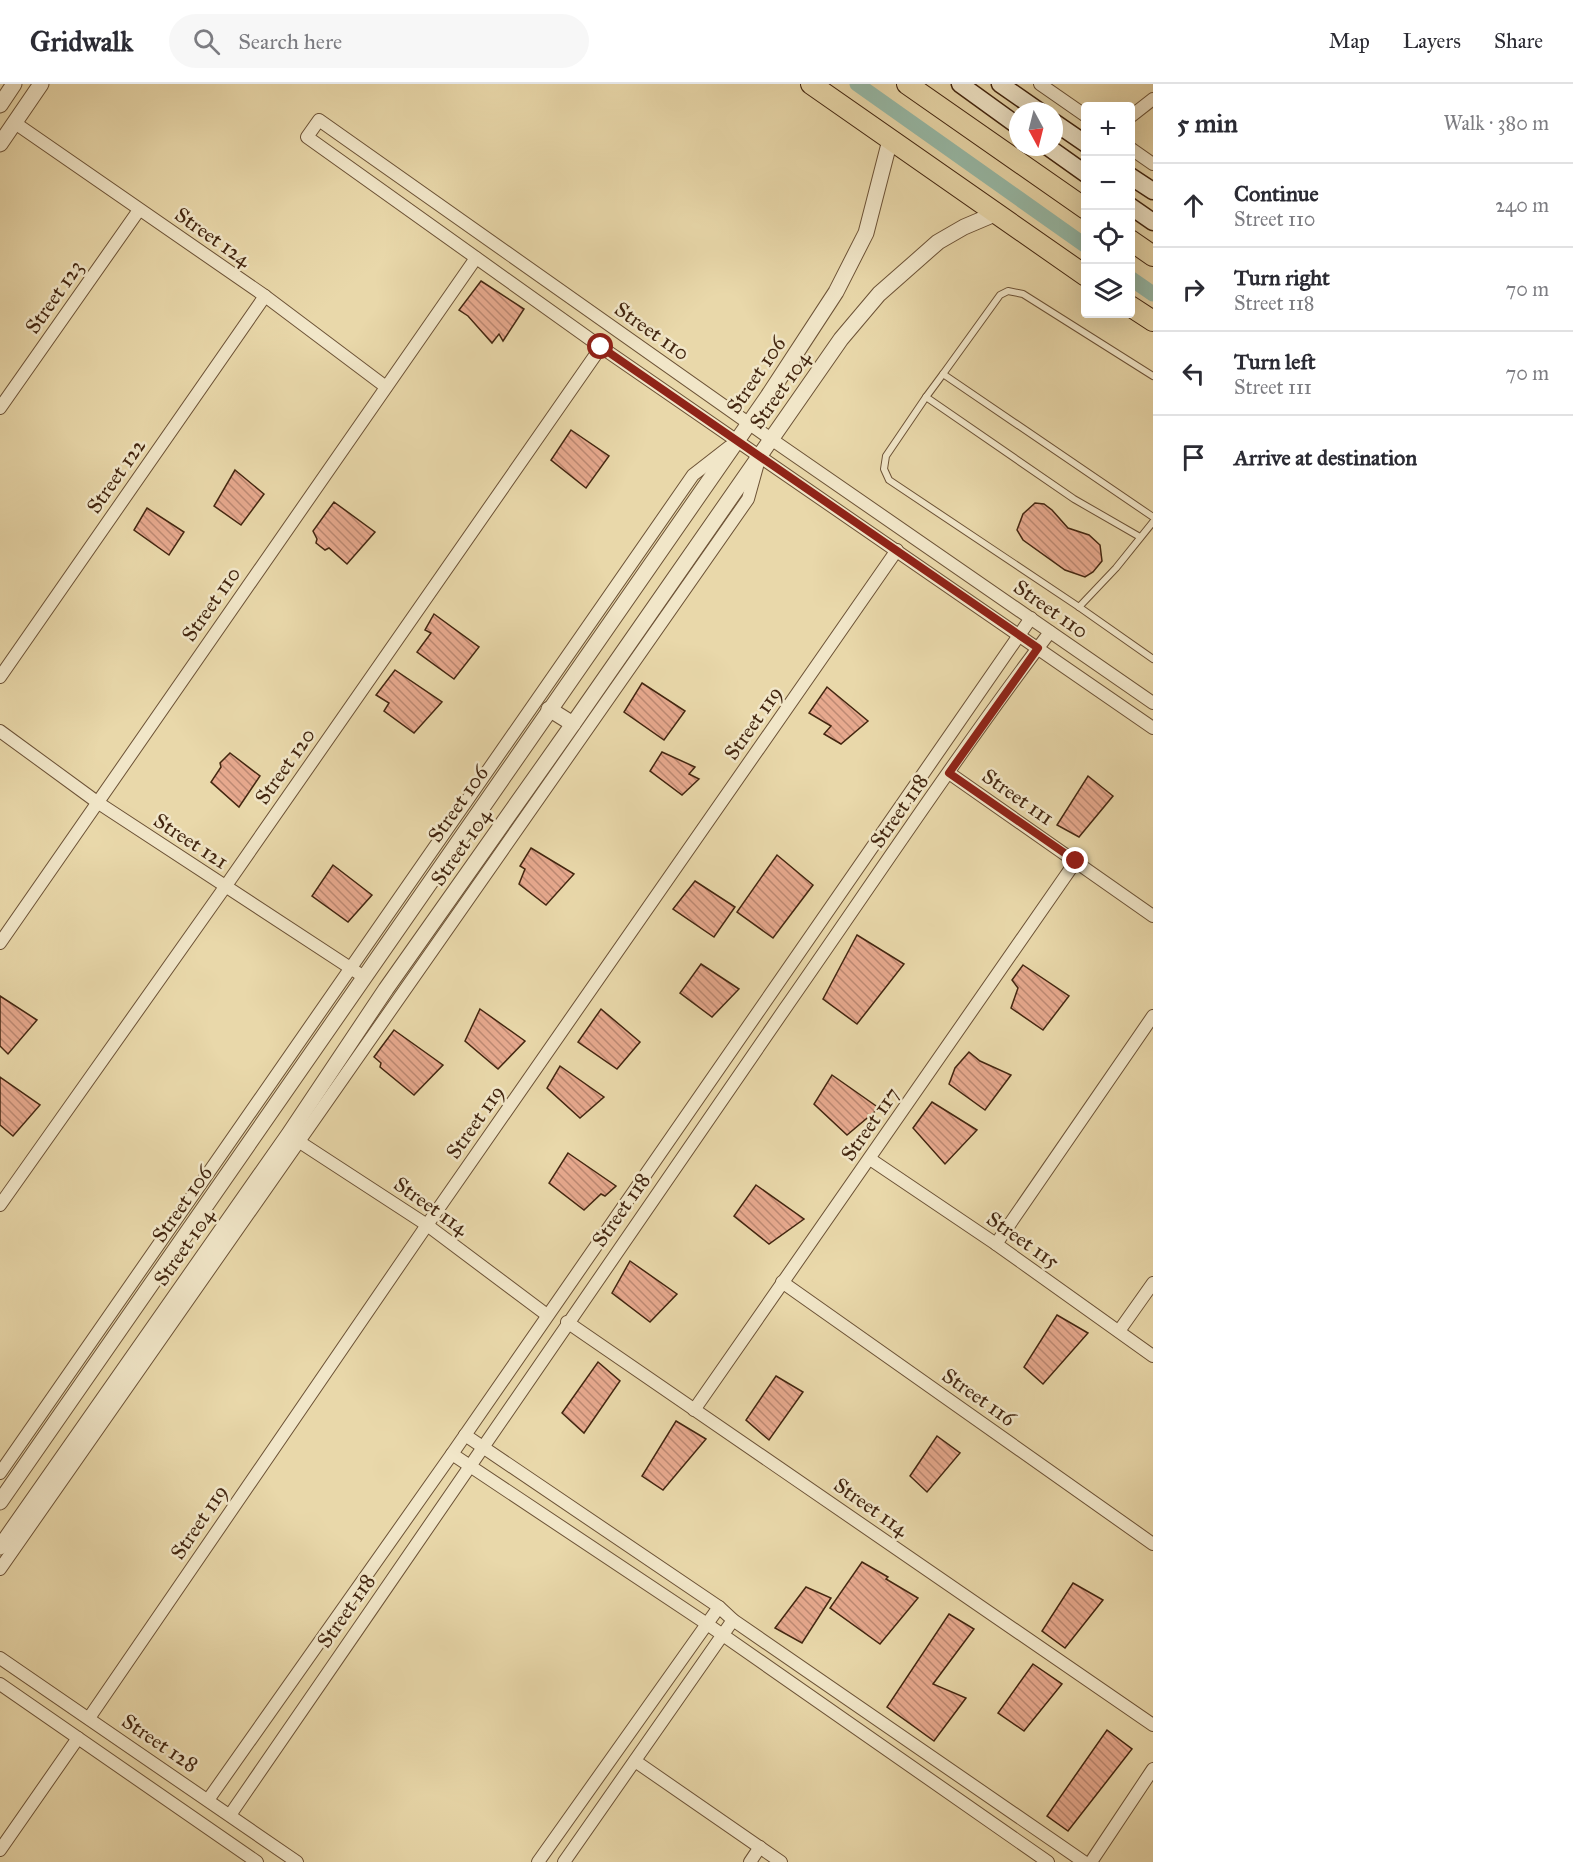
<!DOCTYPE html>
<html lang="en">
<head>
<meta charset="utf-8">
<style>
	body { margin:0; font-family:"IM FELL Great Primer",serif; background:#f7f7f7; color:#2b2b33 }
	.controls { position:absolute; right:18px; top:18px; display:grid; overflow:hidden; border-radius:6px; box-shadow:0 6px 24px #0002 }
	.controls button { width:54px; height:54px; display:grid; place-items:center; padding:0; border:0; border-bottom:2px solid #e1e1e2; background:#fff; color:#2b2b33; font:30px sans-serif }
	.compass { position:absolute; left:1009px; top:18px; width:54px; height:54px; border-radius:50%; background:#fff; box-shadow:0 6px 24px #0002; rotate:173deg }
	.stop { position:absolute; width:18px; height:18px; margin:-14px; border:4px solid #8f2418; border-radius:50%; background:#fff }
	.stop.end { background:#8f2418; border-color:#fff; box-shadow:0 2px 6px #0008 }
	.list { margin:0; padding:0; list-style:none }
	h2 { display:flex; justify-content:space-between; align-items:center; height:78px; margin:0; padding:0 24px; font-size:26px }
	h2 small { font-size:20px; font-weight:400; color:#7c7c81 }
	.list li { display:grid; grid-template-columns:39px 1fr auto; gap:18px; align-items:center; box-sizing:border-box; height:84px; padding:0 24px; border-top:2px solid #e1e1e2 }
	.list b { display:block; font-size:22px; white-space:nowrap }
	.list p { margin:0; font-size:20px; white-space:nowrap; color:#7c7c81 }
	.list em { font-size:20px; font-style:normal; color:#7c7c81 }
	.icon { flex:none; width:33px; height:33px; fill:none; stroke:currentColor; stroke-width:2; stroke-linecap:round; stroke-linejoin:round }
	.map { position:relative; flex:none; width:1153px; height:1778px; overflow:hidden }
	header { display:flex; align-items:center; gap:36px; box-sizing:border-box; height:84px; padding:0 30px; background:#fff; border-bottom:2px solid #e1e1e2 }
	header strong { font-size:28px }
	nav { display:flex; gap:33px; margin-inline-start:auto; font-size:21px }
	.search { width:420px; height:54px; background:#f7f7f7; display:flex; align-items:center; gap:15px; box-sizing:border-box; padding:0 21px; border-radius:33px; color:#7c7c81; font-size:22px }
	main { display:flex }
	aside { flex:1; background:#fff }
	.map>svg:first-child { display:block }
</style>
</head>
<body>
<header>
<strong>Gridwalk</strong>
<div class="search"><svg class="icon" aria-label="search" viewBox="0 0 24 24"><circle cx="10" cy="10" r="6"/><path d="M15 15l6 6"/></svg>Search here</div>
<nav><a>Map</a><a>Layers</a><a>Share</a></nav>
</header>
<main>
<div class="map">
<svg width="1153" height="1778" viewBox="0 0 1153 1778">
	<defs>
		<pattern id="building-back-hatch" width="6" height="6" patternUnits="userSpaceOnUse" patternTransform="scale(1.5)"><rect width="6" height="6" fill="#e7a98e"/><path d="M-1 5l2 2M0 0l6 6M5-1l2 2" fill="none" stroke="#bd8973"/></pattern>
	</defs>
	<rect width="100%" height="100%" fill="#e9d8aa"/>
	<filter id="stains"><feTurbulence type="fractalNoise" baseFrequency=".00333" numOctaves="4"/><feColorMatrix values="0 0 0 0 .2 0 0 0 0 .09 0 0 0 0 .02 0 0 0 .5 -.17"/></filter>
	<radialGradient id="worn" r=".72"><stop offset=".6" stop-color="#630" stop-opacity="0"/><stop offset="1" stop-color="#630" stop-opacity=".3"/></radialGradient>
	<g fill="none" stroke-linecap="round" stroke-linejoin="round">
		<!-- canal -->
		<g stroke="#97baa8" stroke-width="15">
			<polyline points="857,0 1086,162"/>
			<polyline points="1130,194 1153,210"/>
		</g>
	</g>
	<!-- building -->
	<g fill="url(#building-back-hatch)" stroke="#432610" stroke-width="1.5">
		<polygon points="481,197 524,225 503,257 499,250 492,259 468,232 459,226"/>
		<polygon points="571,346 609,372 586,404 551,376"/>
		<polygon points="235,386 264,410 241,441 214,422"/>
		<polygon points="334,418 375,448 347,480 329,464 325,466 316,459 317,455 313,447"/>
		<polygon points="1035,419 1044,420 1052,426 1068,444 1089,451 1100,461 1102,477 1093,488 1085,493 1065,486 1023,456 1017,446 1023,430"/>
		<polygon points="147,424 184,448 169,471 134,446"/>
		<polygon points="434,530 479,563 454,595 417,568 431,549 425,546"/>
		<polygon points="395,586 442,618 414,649 384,627 389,619 376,611"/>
		<polygon points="642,599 685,627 664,656 624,628"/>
		<polygon points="827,603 868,637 841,660 824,650 831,642 809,629"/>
		<polygon points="662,668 695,683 689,690 699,695 682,711 650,687"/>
		<polygon points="230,669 260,692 239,723 211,698 221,683 220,679"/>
		<polygon points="1088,692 1113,712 1079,753 1057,741"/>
		<polygon points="531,764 574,790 546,821 519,800 525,785 520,782"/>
		<polygon points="777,771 813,801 773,854 737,828"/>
		<polygon points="333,781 372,811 348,838 312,812"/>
		<polygon points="695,797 735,823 714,853 673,825"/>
		<polygon points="857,851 904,880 857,940 823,915"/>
		<polygon points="701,880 739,905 712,933 680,909"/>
		<polygon points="1023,881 1069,912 1043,946 1011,924 1018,904 1012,896"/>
		<polygon points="0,912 37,936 8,970 0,962"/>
		<polygon points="480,925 525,957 498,985 465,957"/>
		<polygon points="601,925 640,958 617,985 578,958"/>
		<polygon points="394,946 443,981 414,1011 380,983 381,979 374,973"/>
		<polygon points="969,968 980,977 1011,991 985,1026 949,1000 955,984"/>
		<polygon points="560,982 604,1013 580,1034 547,1004"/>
		<polygon points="832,991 879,1024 847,1051 814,1020"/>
		<polygon points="0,993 40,1021 13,1052 0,1041"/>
		<polygon points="932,1018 977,1046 945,1080 913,1044"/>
		<polygon points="568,1069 616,1102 605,1112 601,1110 584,1126 549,1099"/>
		<polygon points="756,1101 804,1135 769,1160 734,1132"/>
		<polygon points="630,1177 677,1210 650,1238 612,1209"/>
		<polygon points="1057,1231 1088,1249 1043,1300 1024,1283"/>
		<polygon points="598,1278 620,1297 584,1349 562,1329"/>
		<polygon points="776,1292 803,1308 769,1356 746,1336"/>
		<polygon points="676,1337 706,1355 663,1406 642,1392"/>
		<polygon points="937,1352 960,1369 927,1408 910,1392"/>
		<polygon points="862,1478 888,1493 886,1495 918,1514 880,1560 830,1524"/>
		<polygon points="1073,1499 1103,1516 1065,1564 1042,1547"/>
		<polygon points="806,1503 831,1514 802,1559 775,1544"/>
		<polygon points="949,1530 974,1545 933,1600 966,1614 934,1657 887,1623"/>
		<polygon points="1033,1580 1062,1600 1024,1647 998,1629"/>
		<polygon points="1107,1646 1132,1665 1068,1747 1047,1732"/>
	</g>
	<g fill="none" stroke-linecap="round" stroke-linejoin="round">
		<!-- service casing -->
		<g stroke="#6c5236" stroke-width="8">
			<g id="service">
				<polyline points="943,290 926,313 1074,415 1140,453"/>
				<polyline points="1153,292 1023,210 1008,207 1000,211 943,290 1153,433"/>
				<polyline points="926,313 886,372 884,385 889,396 1079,523 1153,575"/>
				<polyline points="1079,523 1116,484 1153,438"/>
			</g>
		</g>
		<!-- minor casing -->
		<g stroke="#6c5236" stroke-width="14">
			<g id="minor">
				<polyline points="1040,0 1086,32"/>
				<polyline points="1130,33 1153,15"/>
				<polyline points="15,39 265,212 386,303"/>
				<polyline points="1130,64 1153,80"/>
				<polyline points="0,324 139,126"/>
				<polyline points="0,593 265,212"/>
				<polyline points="1153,619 771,355 319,36 307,53 601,263 1153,644"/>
				<polyline points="0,647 97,718 358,889"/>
				<polyline points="949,689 1153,832"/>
				<polyline points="0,859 476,174"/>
				<polyline points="295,1055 427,1141 547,1231"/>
				<polyline points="870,1075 996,1160 1153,1272"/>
				<polyline points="0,1121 225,803 601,263"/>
				<polyline points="996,1160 1153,932"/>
				<polyline points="782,1198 1153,1460"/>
				<polyline points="567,1238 1153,1641"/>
				<polyline points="1119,1247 1153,1199"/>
				<polyline points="694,1326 1076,777"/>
				<polyline points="465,1351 719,1523 733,1536 1084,1778"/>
				<polyline points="452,1370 707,1540 1048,1778"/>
				<polyline points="0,1389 693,391 729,363"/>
				<polyline points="0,1485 748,415 758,379"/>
				<polyline points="0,1574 297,1778"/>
				<polyline points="0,1600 257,1778"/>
				<polyline points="89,1634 427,1141 897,466"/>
				<polyline points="635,1677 781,1778"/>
				<polyline points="208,1716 452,1370 1031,534"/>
				<path d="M230 1731C415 1463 598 1194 784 926 872 800 957 671 1050 548"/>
				<polyline points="0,1766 78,1654"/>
				<polyline points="538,1778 719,1523"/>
				<polyline points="564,1778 733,1536"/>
				<polyline points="750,1778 760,1763"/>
				<polyline points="1091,1778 1153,1685"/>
			</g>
		</g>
		<!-- tertiary casing -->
		<g stroke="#6c5236" stroke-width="17">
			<g id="tertiary">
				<polyline points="0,21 14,0"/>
				<polyline points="0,60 41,0"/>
				<polyline points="549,625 573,640"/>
				<polyline points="0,1418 768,312 836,208 866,149 890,56"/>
				<polyline points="0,1463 289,1050 386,905 573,640 841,255 879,210 938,158 964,143 997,129"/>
			</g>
		</g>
		<!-- secondary casing -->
		<g stroke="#432610" stroke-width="19">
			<g id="secondary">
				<polyline points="960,0 1018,42"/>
				<polyline points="1000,0 1039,27"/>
				<polyline points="1054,38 1086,60"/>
				<polyline points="1048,63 1086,90"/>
				<polyline points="1130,92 1153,107"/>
				<polyline points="1130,122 1153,138"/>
			</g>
		</g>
		<!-- primary casing -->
		<g stroke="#432610" stroke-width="22">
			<g id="primary">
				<polyline points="811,0 1086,192"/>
				<polyline points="907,0 1086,125"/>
				<polyline points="1130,156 1153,172"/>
				<polyline points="1130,222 1153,237"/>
			</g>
		</g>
		<!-- service -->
		<use href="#service" stroke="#f1e6c8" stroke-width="6"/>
		<!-- minor -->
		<use href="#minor" stroke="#f1e6c8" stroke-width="12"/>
		<!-- tertiary -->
		<use href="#tertiary" stroke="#f1e6c8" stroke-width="15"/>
		<!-- secondary -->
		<use href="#secondary" stroke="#f1e6c8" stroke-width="16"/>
		<!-- primary -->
		<use href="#primary" stroke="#e9d8aa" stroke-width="20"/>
	</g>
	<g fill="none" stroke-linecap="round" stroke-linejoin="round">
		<!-- route -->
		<polyline stroke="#8f2418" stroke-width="8" points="601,263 1038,564 949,689 1076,777"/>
	</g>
	<g text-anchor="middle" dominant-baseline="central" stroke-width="5" stroke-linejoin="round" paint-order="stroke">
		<!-- street labels -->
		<g font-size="21" fill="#432610" stroke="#f1e6c8">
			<text transform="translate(213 153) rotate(35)">Street 124</text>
			<text transform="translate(54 213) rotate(-55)">Street 123</text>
			<text transform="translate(652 247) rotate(35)">Street 110</text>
			<text transform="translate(756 291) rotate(-56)">Street 106</text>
			<text transform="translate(780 306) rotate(-55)">Street 104</text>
			<text transform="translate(116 392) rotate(-55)">Street 122</text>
			<text transform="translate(211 520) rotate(-55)">Street 110</text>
			<text transform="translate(1051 525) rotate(35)">Street 110</text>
			<text transform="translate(753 639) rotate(-55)">Street 119</text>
			<text transform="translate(285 682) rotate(-55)">Street 120</text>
			<text transform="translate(1018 713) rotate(35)">Street 111</text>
			<text transform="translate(458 720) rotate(-55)">Street 106</text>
			<text transform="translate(899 727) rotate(-55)">Street 118</text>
			<text transform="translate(191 757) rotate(33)">Street 121</text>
			<text transform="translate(461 763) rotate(-55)">Street 104</text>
			<text transform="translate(475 1038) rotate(-55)">Street 119</text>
			<text transform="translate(870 1040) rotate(-55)">Street 117</text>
			<text transform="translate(182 1120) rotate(-55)">Street 106</text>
			<text transform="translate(431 1122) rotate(35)">Street 114</text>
			<text transform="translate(621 1126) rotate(-55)">Street 118</text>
			<text transform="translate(1023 1156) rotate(35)">Street 115</text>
			<text transform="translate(184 1163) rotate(-55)">Street 104</text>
			<text transform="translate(979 1313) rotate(35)">Street 116</text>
			<text transform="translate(871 1423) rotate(35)">Street 114</text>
			<text transform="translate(199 1438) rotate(-56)">Street 119</text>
			<text transform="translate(346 1527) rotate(-55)">Street 118</text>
			<text transform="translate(160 1659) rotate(34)">Street 128</text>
		</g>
	</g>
	<rect width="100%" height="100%" filter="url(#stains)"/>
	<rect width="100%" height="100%" fill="url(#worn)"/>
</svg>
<div class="controls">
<button>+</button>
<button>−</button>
<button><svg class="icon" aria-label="locate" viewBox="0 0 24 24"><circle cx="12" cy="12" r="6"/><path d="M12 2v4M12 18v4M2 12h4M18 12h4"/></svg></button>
<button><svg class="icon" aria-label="layers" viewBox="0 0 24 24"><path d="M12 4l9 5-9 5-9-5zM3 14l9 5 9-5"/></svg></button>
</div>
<svg class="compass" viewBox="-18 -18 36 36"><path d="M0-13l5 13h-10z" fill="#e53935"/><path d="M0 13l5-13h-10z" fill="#7c7c81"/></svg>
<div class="stop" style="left:601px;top:263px"></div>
<div class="stop end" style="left:1076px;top:777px"></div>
</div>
<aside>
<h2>5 min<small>Walk · 380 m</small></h2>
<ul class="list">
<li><svg class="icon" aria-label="ahead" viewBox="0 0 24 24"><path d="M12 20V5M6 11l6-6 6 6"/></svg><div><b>Continue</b><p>Street 110</p></div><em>240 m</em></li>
<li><svg class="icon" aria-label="right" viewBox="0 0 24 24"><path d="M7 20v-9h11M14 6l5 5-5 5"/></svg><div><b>Turn right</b><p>Street 118</p></div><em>70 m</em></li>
<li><svg class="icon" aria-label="left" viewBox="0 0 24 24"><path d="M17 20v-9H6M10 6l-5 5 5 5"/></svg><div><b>Turn left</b><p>Street 111</p></div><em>70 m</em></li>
<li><svg class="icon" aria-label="arrive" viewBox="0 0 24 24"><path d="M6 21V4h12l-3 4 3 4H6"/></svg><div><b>Arrive at destination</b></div></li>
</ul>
</aside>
</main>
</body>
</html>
